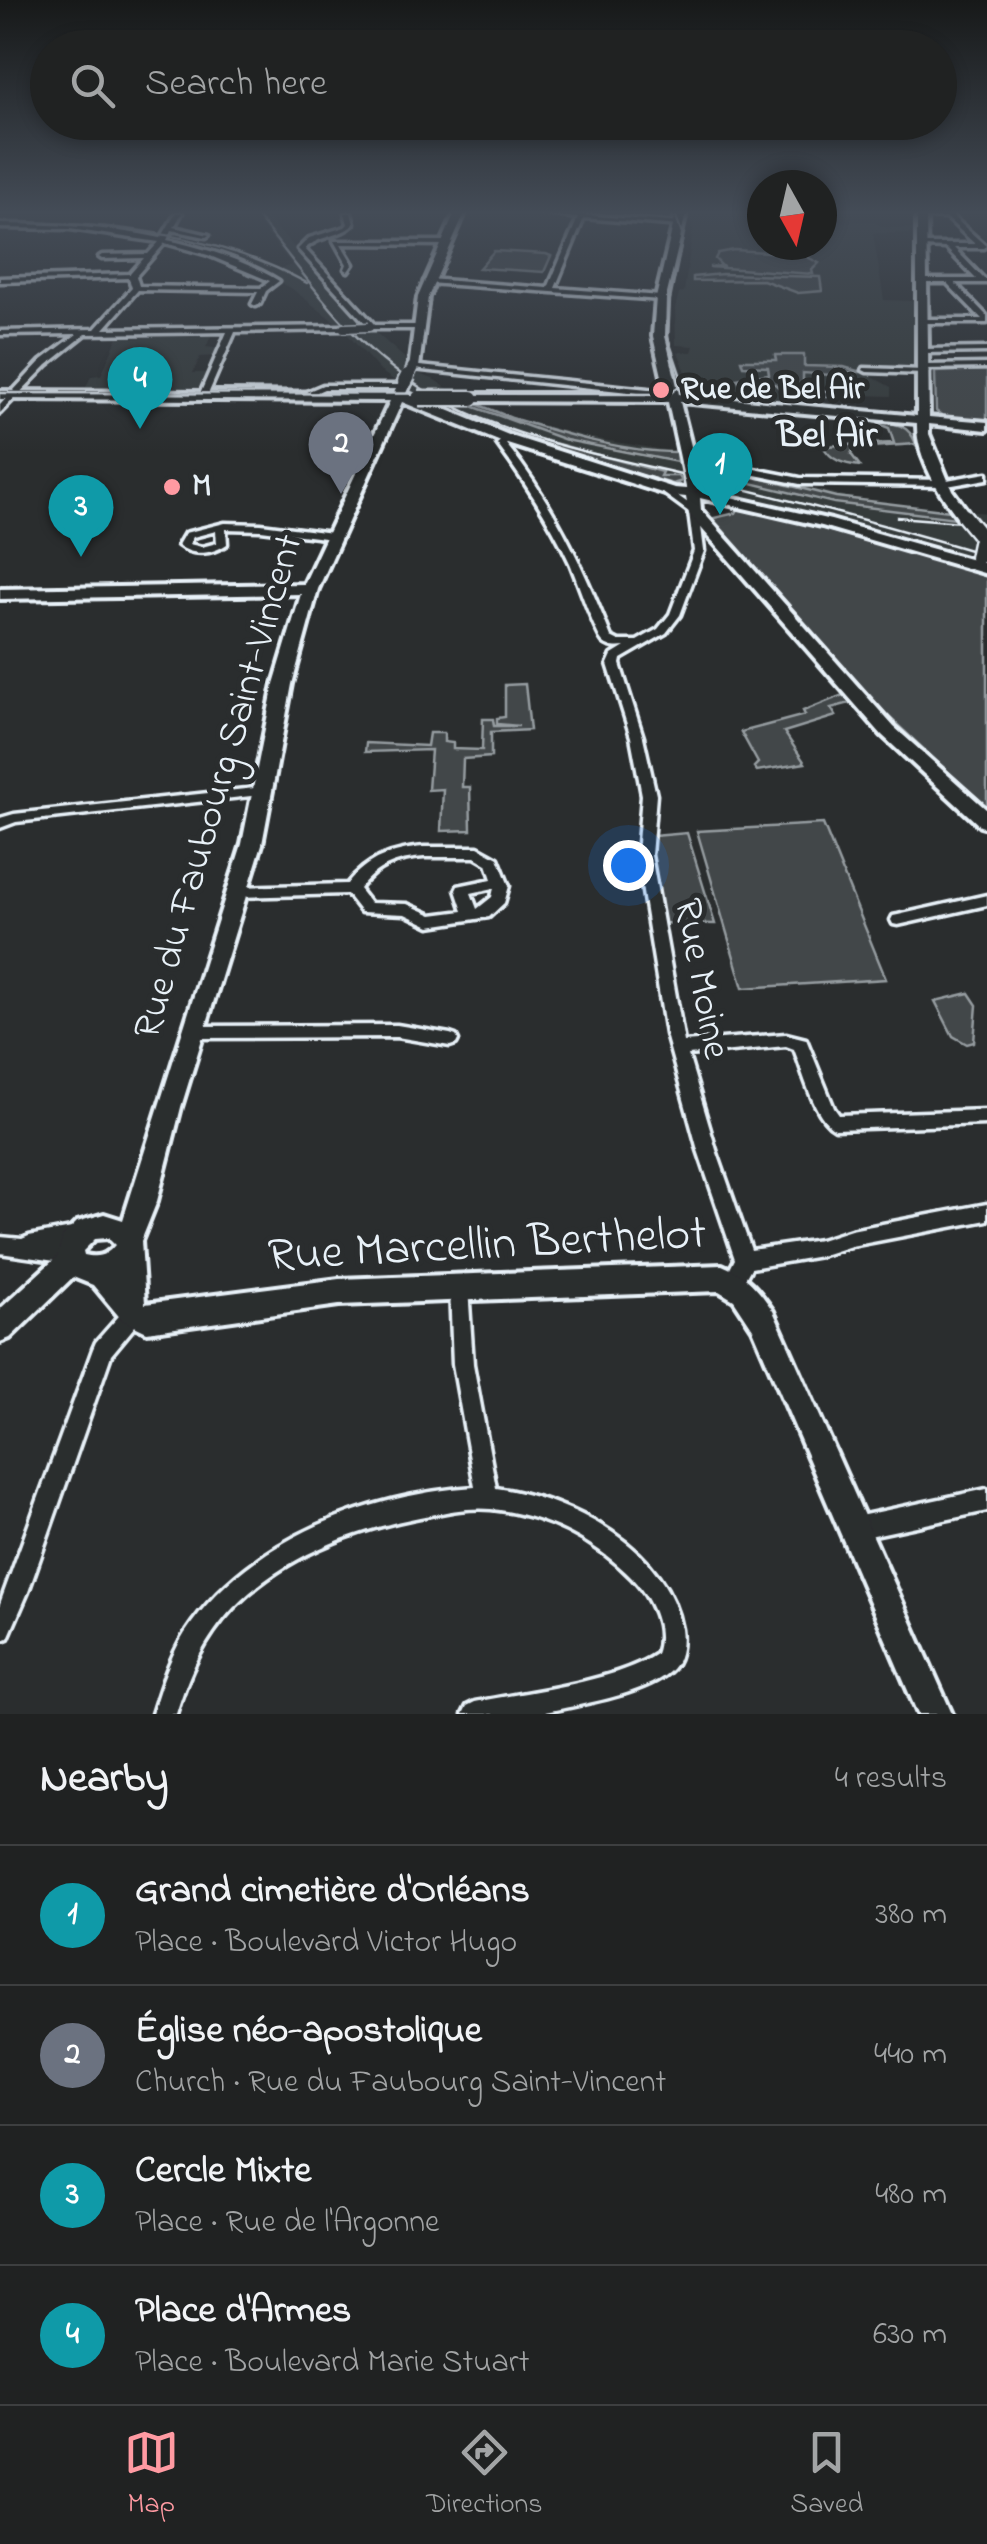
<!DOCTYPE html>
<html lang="en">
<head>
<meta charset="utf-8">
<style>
	body { margin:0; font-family:"Indie Flower",sans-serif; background:#2d2f2f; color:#f1f3f6 }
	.compass { position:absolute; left:747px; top:170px; width:90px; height:90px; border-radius:50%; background:#202222; box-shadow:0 5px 15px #0003; rotate:172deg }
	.you { position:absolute; left:628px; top:865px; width:35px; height:35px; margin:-25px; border:8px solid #fff; border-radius:50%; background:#1a73e8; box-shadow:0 0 0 15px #1a73e833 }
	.badge { display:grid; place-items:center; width:65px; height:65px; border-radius:50%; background:#ff9aa2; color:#fff; font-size:32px; font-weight:700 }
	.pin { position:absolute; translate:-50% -82px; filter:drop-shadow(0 2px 5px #0008) }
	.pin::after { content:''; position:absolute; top:52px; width:35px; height:30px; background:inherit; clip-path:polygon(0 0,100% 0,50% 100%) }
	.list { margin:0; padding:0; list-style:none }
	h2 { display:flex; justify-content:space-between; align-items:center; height:130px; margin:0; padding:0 40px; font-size:42px }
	h2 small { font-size:32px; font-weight:400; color:#a2a4a5 }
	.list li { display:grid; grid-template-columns:65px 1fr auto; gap:30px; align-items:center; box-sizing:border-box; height:140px; padding:0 40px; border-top:2px solid #3d3f40 }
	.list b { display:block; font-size:38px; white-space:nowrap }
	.list p { margin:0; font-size:32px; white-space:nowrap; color:#a2a4a5 }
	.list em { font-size:32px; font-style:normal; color:#a2a4a5 }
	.icon { flex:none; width:55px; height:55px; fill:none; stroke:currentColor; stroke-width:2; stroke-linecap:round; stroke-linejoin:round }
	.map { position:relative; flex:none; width:987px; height:1714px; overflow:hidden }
	.search { position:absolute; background:#202222; box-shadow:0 5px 15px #0003; left:30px; right:30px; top:30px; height:110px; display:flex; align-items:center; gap:25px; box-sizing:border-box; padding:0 35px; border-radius:55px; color:#a2a4a5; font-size:38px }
	.sheet { height:690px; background:#202222 }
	nav { display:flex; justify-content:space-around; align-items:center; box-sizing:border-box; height:140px; border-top:2px solid #3d3f40; background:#202222; font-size:28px; color:#a2a4a5 }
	nav a { display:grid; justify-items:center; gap:5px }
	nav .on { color:#ff9aa2 }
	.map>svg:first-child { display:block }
</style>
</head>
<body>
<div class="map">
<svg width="987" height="1714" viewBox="0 0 987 1714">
	<rect width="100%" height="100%" fill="#2a2d2e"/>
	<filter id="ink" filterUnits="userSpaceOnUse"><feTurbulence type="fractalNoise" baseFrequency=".01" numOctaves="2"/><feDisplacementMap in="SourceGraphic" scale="20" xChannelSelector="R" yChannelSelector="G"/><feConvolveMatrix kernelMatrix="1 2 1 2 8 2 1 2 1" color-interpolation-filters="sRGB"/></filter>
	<g filter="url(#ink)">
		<!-- built -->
		<g fill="#363a3b">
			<polygon points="250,213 263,213 359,318 408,361 405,369 433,379 464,399 508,416 591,438 677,452 680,467 697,471 700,462 865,501 987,513 987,558 969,551 962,556 706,491 700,483 683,477 683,484 677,485 572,458 411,395 408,391 411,384 401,378 398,383 380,371 340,326 291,288 247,264 114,230 0,223 0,220 71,223 165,233 215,242 211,244 281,268 292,265"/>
			<polygon points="689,213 762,213 762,245 822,245 822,213 839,222 871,221 884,227 914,229 914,234 873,233 884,300 914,301 914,368 861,367 863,372 891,387 891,396 856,395 853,389 775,384 782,402 707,395 691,385 678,352 692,352 694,346 676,345 675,308 679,293 684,292 693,229"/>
			<polygon points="213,332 206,347 221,349 218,356 200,357 193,373 206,373 199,389 86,387 91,376 101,375 119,334 133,334 133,338"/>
		</g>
		<!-- green -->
		<g fill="#424648" stroke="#959ca0" stroke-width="2.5">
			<polygon points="734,250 801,254 819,263 812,270 813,274 709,267 722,266 715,259 718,253"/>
			<polygon points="494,251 546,254 551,256 544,272 479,268"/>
			<polygon points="722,274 820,277 822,291 798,293 763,280 693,281 693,277"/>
			<polygon points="775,355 804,355 804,366 844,367 861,372 848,372 846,376 803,373 803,389 840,392 839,398 785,393 775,384 740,384 737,379 769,374 768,367 743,366 741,360 776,360"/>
			<polygon points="987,370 987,420 944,417 936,411 935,372"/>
			<polygon points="442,400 498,428 662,472 660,476 679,476 682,481 676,483 680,486 539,447 425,401"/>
			<path d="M455 400C477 401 494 412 515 419 564 434 624 452 676 452L677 462 566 440Z"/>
			<path d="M871 421C892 423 908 422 916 444L854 448 851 454 860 466C844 464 831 461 823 446L894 443 889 428Z"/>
			<polygon points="703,464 836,497 950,511 955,518 834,503 705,472"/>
			<polygon points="740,506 987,574 987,808 888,716 710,519 736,513"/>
			<polygon points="525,684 530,730 491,732 491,757 463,759 462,787 470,787 471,830 441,831 443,789 428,790 431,750 365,752 366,743 427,746 429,733 444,733 444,742 453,743 453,749 482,750 483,719 493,719 494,726 519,726 497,724 497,718 505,717 505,685"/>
			<polygon points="843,695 850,703 831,708 836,716 784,732 805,763 757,771 754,767 758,763 741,732 805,715 803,711"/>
			<polygon points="823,824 886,979 743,988 697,831"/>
			<polygon points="687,833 715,924 662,923 652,854 654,836"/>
			<polygon points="969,993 977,1005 974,1042 967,1044 953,1036 935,1001"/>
		</g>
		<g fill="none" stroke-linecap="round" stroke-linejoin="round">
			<!-- street casing -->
			<g stroke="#e8f1f8" stroke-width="7">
				<g id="street">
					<path d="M176 213H182L174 227 209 235 206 237 172 230 167 240C205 248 246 261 279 281L266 291 260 304 256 306 252 304 258 292 138 290 104 329 344 326 348 328 344 330 235 332 209 392 205 395 201 392 227 332 86 334 47 365 0 413V405L41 361 77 334 0 335V331L95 329 132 288 129 278 0 282V278L130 274 144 258 102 259 99 257 102 255 148 254 159 242 70 229 0 228V224C54 224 108 227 161 238ZM165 243 208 255 270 281 261 288 139 286 136 276Z"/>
					<path d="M345 213H351L354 224C341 237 319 235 305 249L375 325H420V329H366L367 325 298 249 309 238 345 227 348 224Z"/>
					<polygon points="539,213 560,213 682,223 680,226 584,218 555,288 661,296 665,298 661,300 428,283 424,281 428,279 548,288 578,218"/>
					<polygon points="922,214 951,215 986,246 983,248 954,248 984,279 987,279 987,283 955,283 987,316 987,323 925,323 921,321 925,319 982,319 947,283 924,283 920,281 924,279 976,279 946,248 922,247 924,244 975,244 947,218 920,217"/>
					<polygon points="334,241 445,241 448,243 445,245 341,244 353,264 348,271 345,269 347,264"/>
					<polygon points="987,348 987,352 924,353 920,351 924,349"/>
					<polygon points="987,364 987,368 925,369 921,367 925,365"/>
					<polygon points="410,365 658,390 679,399 675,402 657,395 413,369 410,369"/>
					<polygon points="864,368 925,370 929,372 925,374 867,372 863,370"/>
					<polygon points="323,385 402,385 406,387 402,389 324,389 308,396 304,393"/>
					<path d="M506 436 510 439 506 444C553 502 584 568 611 637L619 641H637L658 629 670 614 694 551 689 512 655 487 663 485 699 511 704 551 680 615 666 633 621 659 620 664 643 737 656 795 651 855 684 1042 786 1034 806 1039 834 1108 839 1115 987 1110V1124L835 1129C814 1118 803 1071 794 1049L786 1046 688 1055 716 1150 751 1250 820 1240 851 1230 987 1204V1220L851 1246 820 1256 751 1268 739 1289 732 1292 725 1289 723 1283 735 1259 698 1150 666 1034 637 855 642 795 631 737 608 664 612 655 625 647C617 648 609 648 603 642 596 635 576 577 570 563 550 520 525 482 497 444Z"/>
					<polygon points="688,456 800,478 947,480 987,473 987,479 947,486 800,484 685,461 685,457"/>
					<path d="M225 523 261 524 332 533 337 536 332 539 261 530 226 529 227 544C212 554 193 557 178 545L185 533ZM216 531 217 543 202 547 189 544 193 537Z"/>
					<polygon points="264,787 270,791 269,794 16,822 0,828 0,818 14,814"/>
					<path d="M424 847H478L498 858 509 886 504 903 489 917 430 926 405 914 361 912 347 894 237 897 230 892 237 887 347 884C367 858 392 850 424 847ZM424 857H475L487 864 492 879 458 886 456 890 463 911 432 915 407 904 370 903 359 889C376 866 396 859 424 857ZM494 888 492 897 477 909 471 893Z"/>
					<polygon points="987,895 987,905 898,925 893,924 891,920 893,916 898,915"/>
					<polygon points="397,1025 450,1034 456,1036 458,1040 456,1044 450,1046 397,1037 192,1038 186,1036 184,1032 186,1028 192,1026"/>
					<polygon points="77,1227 83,1229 86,1235 83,1241 67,1245 75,1248 78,1254 75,1260 69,1263 0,1253 0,1237 22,1239 29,1236"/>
					<path d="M459 1279 466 1282 468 1288 473 1364 496 1488C571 1499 667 1547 681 1629 683 1644 681 1662 669 1672 644 1694 578 1705 545 1712L534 1714H463L467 1706 475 1702C525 1692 615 1682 656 1654 666 1627 650 1597 632 1578 595 1540 544 1514 491 1509 470 1507 450 1511 430 1515 358 1528 286 1554 233 1608 204 1639 188 1674 176 1714H152C162 1682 172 1650 192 1623 256 1537 370 1494 475 1487L453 1364 450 1288 452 1282Z"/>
					<polygon points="133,1305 140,1308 143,1314 140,1320 111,1355 28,1592 8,1638 0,1641 0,1604 93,1349 96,1342 126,1308"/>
					<polygon points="987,1489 987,1511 855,1539 847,1536 844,1528 847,1520 855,1517"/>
				</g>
			</g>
			<!-- secondary casing -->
			<g stroke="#e8f1f8" stroke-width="8">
				<g id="secondary">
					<polygon points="455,213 465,213 428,297 419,367 409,369 418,297"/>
					<path d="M676 213H686L666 298 665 336 679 394 917 416V213H926L929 417 987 422V430L929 424V434L952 490 971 516 969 519H959C939 493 916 457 917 423L680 402 695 462 688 466 681 462 668 402 468 401V395L472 394H666L653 336 656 298Z"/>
					<path d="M405 378 411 382 406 393 511 436 674 488 686 489 688 483H698L700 490 831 520 987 564V574L822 526 700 498 701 510 894 727 987 810V828L980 826 882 735 689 514 686 497 668 495 501 442 402 402 318 589 292 684 262 844 181 1107 157 1201 141 1241 145 1304 339 1279 722 1265C747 1275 758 1289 773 1311L952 1714H918L753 1329 734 1300 719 1291 339 1305 147 1332 122 1320 93 1285 73 1277 10 1338 0 1342V1309L57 1257 63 1236 77 1222 104 1214 123 1220 242 844 274 684 301 594 0 599V589L304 584 390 401 0 399V391L394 393 401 379ZM108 1238 115 1245C106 1256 98 1258 84 1255L83 1251 95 1239Z"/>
				</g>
			</g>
			<!-- street -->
			<use href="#street" fill="#2a2d2e" fill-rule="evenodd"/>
			<!-- secondary -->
			<use href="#secondary" fill="#2a2d2e" fill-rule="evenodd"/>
			<!-- tram -->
			<polyline stroke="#e8f1f8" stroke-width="2.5" points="0,393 669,394 683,383 668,338 670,300 683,237 675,213"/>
			<!-- rail -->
			<g stroke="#e8f1f8" stroke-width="2.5">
				<path d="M254 213C299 266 339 329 396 371 482 435 592 453 694 477 792 500 890 526 987 555"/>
				<path d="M0 222C107 223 211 231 307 283"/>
				<polyline points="897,517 987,524"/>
			</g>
			<!-- street-bridge casing -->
			<g stroke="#e8f1f8" stroke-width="11" stroke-linecap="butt">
				<polyline id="street-bridge" points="344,328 369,327"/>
			</g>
			<!-- secondary-bridge-far1 casing -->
			<g stroke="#e8f1f8" stroke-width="14" stroke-linecap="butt">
				<polyline id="secondary-bridge-far1" points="407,379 413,367"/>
			</g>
			<!-- secondary-bridge casing -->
			<g stroke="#e8f1f8" stroke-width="19" stroke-linecap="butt">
				<g id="secondary-bridge">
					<polyline points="405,382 408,376"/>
					<polyline points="419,398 472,398"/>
					<polyline points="688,462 693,486"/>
					<polyline points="964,516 978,533"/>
					<polyline points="977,558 981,539"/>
				</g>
			</g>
			<!-- street-bridge -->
			<use href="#street-bridge" stroke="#2a2d2e" stroke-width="8"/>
			<!-- secondary-bridge-far1 -->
			<use href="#secondary-bridge-far1" stroke="#2a2d2e" stroke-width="10"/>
			<!-- secondary-bridge -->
			<use href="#secondary-bridge" stroke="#2a2d2e" stroke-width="14"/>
		</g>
	</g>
	<!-- sky -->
	<linearGradient id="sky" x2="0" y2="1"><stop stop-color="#171919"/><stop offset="0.47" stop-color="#444c57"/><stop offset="1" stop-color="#444c57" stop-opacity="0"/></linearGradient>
	<rect width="987" height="452" fill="url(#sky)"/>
	<!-- markers -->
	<g fill="#ff9aa2" stroke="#2a2d2e" stroke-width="4">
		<circle cx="661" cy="390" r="10"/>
		<circle cx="172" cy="487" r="10"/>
	</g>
	<g text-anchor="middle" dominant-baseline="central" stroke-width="10" stroke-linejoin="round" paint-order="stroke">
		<!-- far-poi labels -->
		<g font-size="32" font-weight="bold" fill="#e8f1f8" stroke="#2a2d2e" text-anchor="start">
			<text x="681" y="390">Rue de Bel Air</text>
			<text x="192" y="487">M</text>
		</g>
		<!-- far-quarter labels -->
		<g font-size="38" font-weight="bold" fill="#e8f1f8" stroke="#2a2d2e">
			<text x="827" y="437">Bel Air</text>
		</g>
		<!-- street labels -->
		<g font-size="40" fill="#e8f1f8" stroke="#2a2d2e">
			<text transform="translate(220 787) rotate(-74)">Rue du Faubourg Saint-Vincent</text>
			<text transform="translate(700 979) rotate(79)">Rue Moine</text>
		</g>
		<!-- near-street labels -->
		<g font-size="48" fill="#e8f1f8" stroke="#2a2d2e">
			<text transform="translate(487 1246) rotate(-3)">Rue Marcellin Berthelot</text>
		</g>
	</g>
</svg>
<svg class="compass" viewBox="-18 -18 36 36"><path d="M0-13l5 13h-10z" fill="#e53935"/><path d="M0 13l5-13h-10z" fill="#a2a4a5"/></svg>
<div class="you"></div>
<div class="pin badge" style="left:720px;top:515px;background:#0f9aa8">1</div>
<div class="pin badge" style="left:341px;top:494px;background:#6b7280">2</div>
<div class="pin badge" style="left:81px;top:557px;background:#0f9aa8">3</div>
<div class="pin badge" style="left:140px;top:429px;background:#0f9aa8">4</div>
<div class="search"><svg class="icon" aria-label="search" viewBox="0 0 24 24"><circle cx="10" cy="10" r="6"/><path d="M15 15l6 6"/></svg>Search here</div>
</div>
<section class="sheet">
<h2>Nearby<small>4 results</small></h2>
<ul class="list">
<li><span class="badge" style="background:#0f9aa8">1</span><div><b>Grand cimetière d'Orléans</b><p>Place · Boulevard Victor Hugo</p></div><em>380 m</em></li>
<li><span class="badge" style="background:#6b7280">2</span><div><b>Église néo-apostolique</b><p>Church · Rue du Faubourg Saint-Vincent</p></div><em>440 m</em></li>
<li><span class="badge" style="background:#0f9aa8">3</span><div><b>Cercle Mixte</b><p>Place · Rue de l'Argonne</p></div><em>480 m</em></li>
<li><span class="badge" style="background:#0f9aa8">4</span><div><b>Place d'Armes</b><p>Place · Boulevard Marie Stuart</p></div><em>630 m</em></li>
</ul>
</section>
<nav>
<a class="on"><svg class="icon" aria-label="map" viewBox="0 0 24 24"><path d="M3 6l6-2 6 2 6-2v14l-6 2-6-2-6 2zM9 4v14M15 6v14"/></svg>Map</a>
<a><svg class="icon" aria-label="directions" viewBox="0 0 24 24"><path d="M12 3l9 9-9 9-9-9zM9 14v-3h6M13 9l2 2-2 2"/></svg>Directions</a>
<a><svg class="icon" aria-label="saved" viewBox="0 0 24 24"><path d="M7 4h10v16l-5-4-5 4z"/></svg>Saved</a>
</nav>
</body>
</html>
